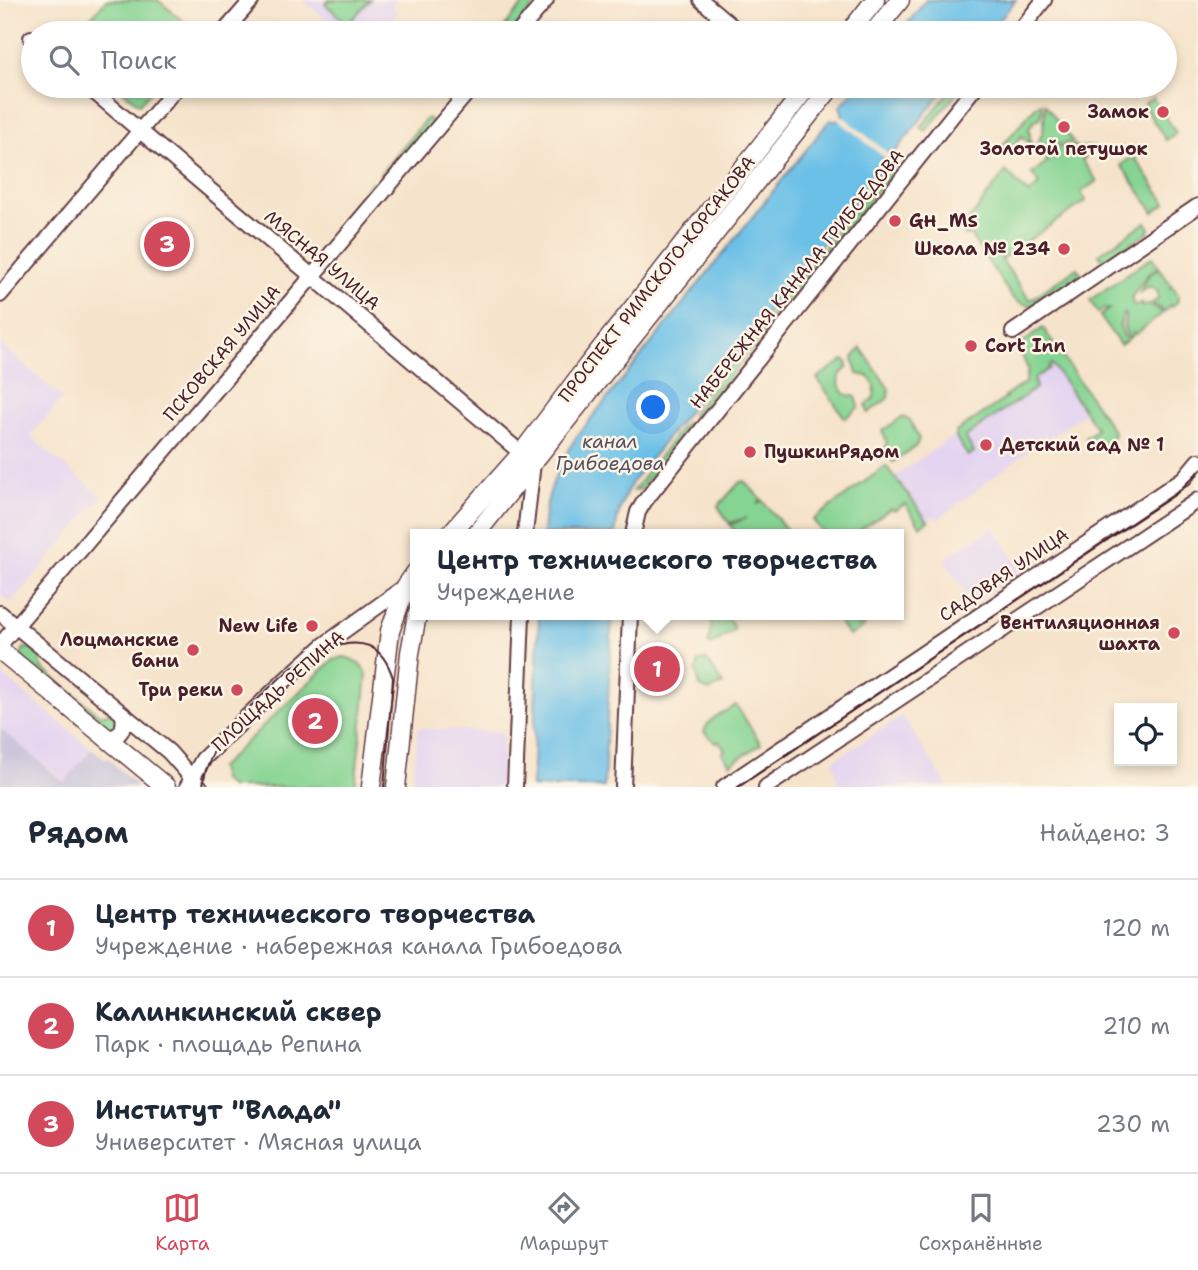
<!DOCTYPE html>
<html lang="ru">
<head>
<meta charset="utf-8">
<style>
	body { margin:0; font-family:"Shantell Sans",sans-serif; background:#f2f2f3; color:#1f2937 }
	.controls { position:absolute; right:21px; bottom:21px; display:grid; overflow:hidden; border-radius:0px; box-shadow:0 4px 10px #0003 }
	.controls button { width:63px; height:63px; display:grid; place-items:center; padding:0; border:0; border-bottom:2px solid #e0e1e3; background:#fff; color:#1f2937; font:35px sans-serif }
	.you { position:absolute; left:654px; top:408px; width:24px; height:24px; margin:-18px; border:5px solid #fff; border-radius:50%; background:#1a73e8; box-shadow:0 0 0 10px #1a73e833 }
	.badge { display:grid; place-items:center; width:46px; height:46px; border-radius:50%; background:#d1495b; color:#fff; font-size:23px; font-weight:700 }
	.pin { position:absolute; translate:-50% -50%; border:4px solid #fff; box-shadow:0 2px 7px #0006 }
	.popup { position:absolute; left:410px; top:529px; width:494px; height:91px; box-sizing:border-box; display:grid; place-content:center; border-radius:0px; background:#fff; filter:drop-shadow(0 2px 5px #0005); font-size:23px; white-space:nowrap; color:#747a83 }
	.popup b { font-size:26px; color:#1f2937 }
	.popup::after { content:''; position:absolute; left:50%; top:100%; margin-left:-14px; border:14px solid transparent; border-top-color:#fff }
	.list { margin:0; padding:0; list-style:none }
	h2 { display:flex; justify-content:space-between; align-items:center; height:91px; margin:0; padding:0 28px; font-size:30px }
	h2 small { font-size:23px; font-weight:400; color:#747a83 }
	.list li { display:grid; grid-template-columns:46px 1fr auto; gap:21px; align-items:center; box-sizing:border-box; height:98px; padding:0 28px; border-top:2px solid #e0e1e3 }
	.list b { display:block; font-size:26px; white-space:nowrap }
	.list p { margin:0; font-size:23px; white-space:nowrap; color:#747a83 }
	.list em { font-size:23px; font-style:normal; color:#747a83 }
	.icon { flex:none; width:38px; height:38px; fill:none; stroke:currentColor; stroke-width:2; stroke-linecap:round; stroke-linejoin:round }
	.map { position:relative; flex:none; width:1198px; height:787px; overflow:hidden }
	.search { position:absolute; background:#fff; box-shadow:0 4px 10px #0003; left:21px; right:21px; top:21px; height:77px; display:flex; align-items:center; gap:18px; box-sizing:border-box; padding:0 24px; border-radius:38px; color:#747a83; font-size:26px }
	.sheet { height:385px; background:#fff }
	nav { display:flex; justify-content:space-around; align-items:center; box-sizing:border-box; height:98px; border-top:2px solid #e0e1e3; background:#fff; font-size:19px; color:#747a83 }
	nav a { display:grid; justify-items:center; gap:4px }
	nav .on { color:#d1495b }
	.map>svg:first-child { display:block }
</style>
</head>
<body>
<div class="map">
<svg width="1198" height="787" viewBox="0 0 1198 787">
	<rect width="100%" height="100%" fill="#fcf5e5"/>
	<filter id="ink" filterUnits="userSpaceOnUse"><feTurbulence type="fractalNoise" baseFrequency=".0143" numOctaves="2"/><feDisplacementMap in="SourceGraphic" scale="14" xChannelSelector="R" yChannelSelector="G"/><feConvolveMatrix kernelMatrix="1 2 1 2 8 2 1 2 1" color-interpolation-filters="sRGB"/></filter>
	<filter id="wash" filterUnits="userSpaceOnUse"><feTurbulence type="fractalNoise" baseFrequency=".00686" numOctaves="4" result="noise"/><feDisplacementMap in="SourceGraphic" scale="28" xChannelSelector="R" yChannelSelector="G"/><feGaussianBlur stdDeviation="1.57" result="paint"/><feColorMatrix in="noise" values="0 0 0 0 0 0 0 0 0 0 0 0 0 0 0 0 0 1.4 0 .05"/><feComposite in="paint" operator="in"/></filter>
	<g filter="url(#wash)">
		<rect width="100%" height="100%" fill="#f6e3cb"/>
		<!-- built -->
		<g fill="#e4d3f1">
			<polygon points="302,0 397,0 391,6 398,12 380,33 343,33"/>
			<polygon points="0,344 63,398 30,436 102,497 11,603 0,594"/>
			<polygon points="1052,364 1086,412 1048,439 1045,435 1031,446 1032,448 937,520 934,516 920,526 889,480 1011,397 1010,395 1049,368 1048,366"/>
			<polygon points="993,527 1022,570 973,603 944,559"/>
			<polygon points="0,673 92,749 65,782 0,728"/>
			<polygon points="902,716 948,787 839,787 833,761"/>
			<polygon points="418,728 503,732 501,787 412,787"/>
		</g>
		<!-- industrial -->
		<polygon fill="#c6c0d9" points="0,728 64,782 92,749 106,759 108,758 138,787 0,787"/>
		<!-- green -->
		<g fill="#86d493" stroke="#687a5f" stroke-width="2">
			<polygon points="106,0 158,0 197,33 78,33"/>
			<polygon points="329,0 370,0 348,24 325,4"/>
			<polygon points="527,0 539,0 511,33 499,33"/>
			<polygon points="117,86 156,86 139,104"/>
			<polygon points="954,86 962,86 926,131 921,127"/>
			<polygon points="1153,98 1176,133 1166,140 1145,108 1145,103"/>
			<polygon points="1042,103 1041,117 1033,122 1029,129 1031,145 1022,136 1008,151 1002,146 1037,105"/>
			<polygon points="1045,104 1073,142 1057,145 1040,153 1035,149 1043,132"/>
			<polygon points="427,118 434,123 387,180 380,174"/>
			<path d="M1075 145 1078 148 1092 146 1097 149 1082 160 1097 181 1081 192 1086 201 1001 259 1029 299H1032L1077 268 1081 274 1039 303C1029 307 1020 305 1012 297L971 236 964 235 963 228 1006 171 1028 194 1040 184 1032 174 1048 161 1043 156 1058 148Z"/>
			<polygon points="1132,157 1134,157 1166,203 1154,212 1121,165"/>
			<polygon points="889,167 894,171 697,418 692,414"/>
			<polygon points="372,182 380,188 349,224 342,219"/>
			<polygon points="1146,222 1150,228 1148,233 1103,260 1099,254"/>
			<polygon points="1152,257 1158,266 1148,274 1131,298 1134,306 1143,303 1141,305 1143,307 1149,304 1163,313 1136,334 1132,333 1133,335 1128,339 1124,326 1126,314 1123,314 1120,326 1126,341 1120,345 1100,316 1109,309 1103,309 1098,313 1090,300"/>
			<polygon points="1159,268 1172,286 1170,288 1174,288 1179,297 1177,302 1172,307 1170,305 1165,312 1152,303 1158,299 1158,292 1152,287 1148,287 1140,292 1149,275"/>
			<polygon points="1043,328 1114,432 1113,437 1094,450 1085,438 1097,429 1052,364 1049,366 1050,368 1034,379 1036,388 965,437 974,452 968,456 956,438 956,432 1006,398 1005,396 1025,383 1028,369 1018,346"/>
			<polygon points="861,348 889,389 888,398 868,413 866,405 874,398 875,386 868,376 857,374 853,358"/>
			<polygon points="844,360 847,362 848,367 840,375 839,385 845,394 856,397 859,407 845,418 817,378"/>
			<polygon points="902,417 910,420 919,439 916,446 893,462 885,449 887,442 882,431"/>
			<polygon points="685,423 690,428 641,489 633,491"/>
			<polygon points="886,466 928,521 920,526 905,504 896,510 890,509 854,534 824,534 813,520"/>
			<polygon points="744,481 761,499 757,505 762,500 790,534 737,534 730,525 746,518 729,523 718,506 740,482"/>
			<polygon points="713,615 726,615 734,628 733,631 711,645 708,644"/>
			<polygon points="838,615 854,615 851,618 858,627 862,624 864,627 849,636 837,619"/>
			<polygon points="24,648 33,649 41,655 41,667 99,715 111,713 116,718 116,726 110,731 20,657"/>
			<path d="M344 657C355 659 362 665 367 675L355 787H230L222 780 219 768 333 660Z"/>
			<polygon points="707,660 723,684 709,691 700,687 696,671 699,661"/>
			<path d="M736 705 761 744 730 764 722 753 725 750 719 741 716 743 704 732C709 716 724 713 736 705Z"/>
		</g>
		<!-- water -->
		<g fill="#6bc0e7" stroke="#5a7089" stroke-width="2">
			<polygon points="926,0 1016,0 989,33 900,33"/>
			<path d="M858 86H947L895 152H888L883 158 885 164 633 481C622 498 617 514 615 534H543C544 498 557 466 577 436L830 120 837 121 843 114 840 107Z"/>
			<polygon points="539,615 612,615 604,787 532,787"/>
		</g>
		<!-- pier -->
		<polygon fill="#f6e3cb" points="840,114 889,154 885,158 836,118"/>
	</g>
	<g filter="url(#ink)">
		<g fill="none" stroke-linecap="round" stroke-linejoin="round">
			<!-- minor casing -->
			<g stroke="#643c43" stroke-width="18">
				<g id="minor">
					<polyline points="701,0 740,33"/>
					<polyline points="223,33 252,0"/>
					<polyline points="518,33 546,0"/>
					<polyline points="1018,33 1044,0"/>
					<polyline points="31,38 33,40"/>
					<polyline points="87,86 533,463 525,534"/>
					<polyline points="0,295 178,86"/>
					<polyline points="1013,332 1198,206"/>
					<polyline points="633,534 638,512 644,502 976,86"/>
					<polyline points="0,613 169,752 200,787"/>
					<polyline points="0,645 473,86"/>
					<path d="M107 737C121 738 125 728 123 715"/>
					<polyline points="187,787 203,759 284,681 324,645 406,586 416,593"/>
					<polyline points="515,787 522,615"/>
					<polyline points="623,787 630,615"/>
					<polyline points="724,787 1184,478 1198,461"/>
					<polyline points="766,787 1198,500"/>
				</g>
			</g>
			<!-- major casing -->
			<g stroke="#643c43" stroke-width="21">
				<g id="major">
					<polyline points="849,33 875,0"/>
					<polyline points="873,33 900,0"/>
					<polyline points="450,534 521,454 588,365 808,86"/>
					<polyline points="476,534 832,86"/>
					<polyline points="0,650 166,787"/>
					<polyline points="371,787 390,631 406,586 416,572"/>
					<polyline points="396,787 410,653 417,615"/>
				</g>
			</g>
			<!-- minor -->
			<use href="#minor" stroke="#fff" stroke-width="14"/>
			<!-- major -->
			<use href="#major" stroke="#fff" stroke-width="18"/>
			<!-- tram -->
			<g stroke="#4a1f2b" stroke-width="2">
				<path d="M203 787C204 769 214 748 225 733 233 721 245 712 255 702 268 689 283 674 298 663 307 656 317 653 327 649 361 637 382 643 393 678L384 787"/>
				<polyline points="738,787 1176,494 1198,472"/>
			</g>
		</g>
	</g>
	<!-- markers -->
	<g fill="#d1495b" stroke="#fcf5e5" stroke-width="2.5">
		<circle cx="1163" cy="112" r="7"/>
		<circle cx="1064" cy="127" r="7"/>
		<circle cx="895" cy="221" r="7"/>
		<circle cx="1064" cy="249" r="7"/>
		<circle cx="971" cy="346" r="7"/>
		<circle cx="986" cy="445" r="7"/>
		<circle cx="750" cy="452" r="7"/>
		<circle cx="312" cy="626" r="7"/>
		<circle cx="1174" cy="633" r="7"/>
		<circle cx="193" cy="650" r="7"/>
		<circle cx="237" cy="690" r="7"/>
	</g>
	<g text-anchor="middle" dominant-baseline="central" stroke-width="5" stroke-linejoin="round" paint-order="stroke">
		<!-- poi labels -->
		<g font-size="18" font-weight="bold" fill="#4a1f2b" stroke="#fcf5e5" text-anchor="end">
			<text x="1149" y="112">Замок</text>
			<text x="1064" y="149" text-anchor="middle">Золотой петушок</text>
			<text x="909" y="221" text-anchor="start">GH_MS</text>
			<text x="1050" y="249">Школа № 234</text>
			<text x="985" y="346" text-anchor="start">Cort Inn</text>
			<text x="1000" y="445" text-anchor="start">Детский сад № 1</text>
			<text x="764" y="452" text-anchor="start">ПушкинРядом</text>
			<text x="1160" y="623">Вентиляционная<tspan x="1160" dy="21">шахта</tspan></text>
			<text x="298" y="626">New Life</text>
			<text x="179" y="640">Лоцманские<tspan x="179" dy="21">бани</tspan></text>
			<text x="223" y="690">Три реки</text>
		</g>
		<!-- street labels -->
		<g font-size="18" fill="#4a1f2b" stroke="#fcf5e5">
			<text transform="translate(322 260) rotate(40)">МЯСНАЯ УЛИЦА</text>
			<text transform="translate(657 279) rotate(-52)">ПРОСПЕКТ РИМСКОГО-КОРСАКОВА</text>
			<text transform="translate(797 279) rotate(-51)">НАБЕРЕЖНАЯ КАНАЛА ГРИБОЕДОВА</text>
			<text transform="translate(222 353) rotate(-50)">ПСКОВСКАЯ УЛИЦА</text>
			<text transform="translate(1004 575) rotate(-34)">САДОВАЯ УЛИЦА</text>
			<text transform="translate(278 691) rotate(-42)">ПЛОЩАДЬ РЕПИНА</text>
		</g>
		<!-- water labels -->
		<g font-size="19" font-style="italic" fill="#544f63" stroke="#fcf5e5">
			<text x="610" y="441">канал<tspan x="610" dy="22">Грибоедова</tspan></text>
		</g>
	</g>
</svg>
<div class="controls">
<button><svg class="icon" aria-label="locate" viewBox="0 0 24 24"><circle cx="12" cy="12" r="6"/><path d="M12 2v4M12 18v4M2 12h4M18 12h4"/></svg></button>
</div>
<div class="you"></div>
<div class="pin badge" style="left:657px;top:669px">1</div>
<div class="popup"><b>Центр технического творчества</b>Учреждение</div>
<div class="pin badge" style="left:315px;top:721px">2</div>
<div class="pin badge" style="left:167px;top:244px">3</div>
<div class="search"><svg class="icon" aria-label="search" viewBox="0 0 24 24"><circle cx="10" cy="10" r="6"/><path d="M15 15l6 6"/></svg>Поиск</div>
</div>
<section class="sheet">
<h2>Рядом<small>Найдено: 3</small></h2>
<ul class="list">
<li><span class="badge">1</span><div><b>Центр технического творчества</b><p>Учреждение · набережная канала Грибоедова</p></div><em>120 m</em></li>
<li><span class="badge">2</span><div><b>Калинкинский сквер</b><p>Парк · площадь Репина</p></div><em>210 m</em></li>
<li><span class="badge">3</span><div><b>Институт &quot;Влада&quot;</b><p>Университет · Мясная улица</p></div><em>230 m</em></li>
</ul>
</section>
<nav>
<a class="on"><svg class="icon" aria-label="map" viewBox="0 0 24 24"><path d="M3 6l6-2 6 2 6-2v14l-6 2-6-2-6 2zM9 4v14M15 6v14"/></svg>Карта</a>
<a><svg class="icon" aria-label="directions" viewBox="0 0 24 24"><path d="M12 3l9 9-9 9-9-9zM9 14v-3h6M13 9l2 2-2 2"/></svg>Маршрут</a>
<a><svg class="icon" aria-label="saved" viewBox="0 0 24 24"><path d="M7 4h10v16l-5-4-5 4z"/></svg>Сохранённые</a>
</nav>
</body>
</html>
